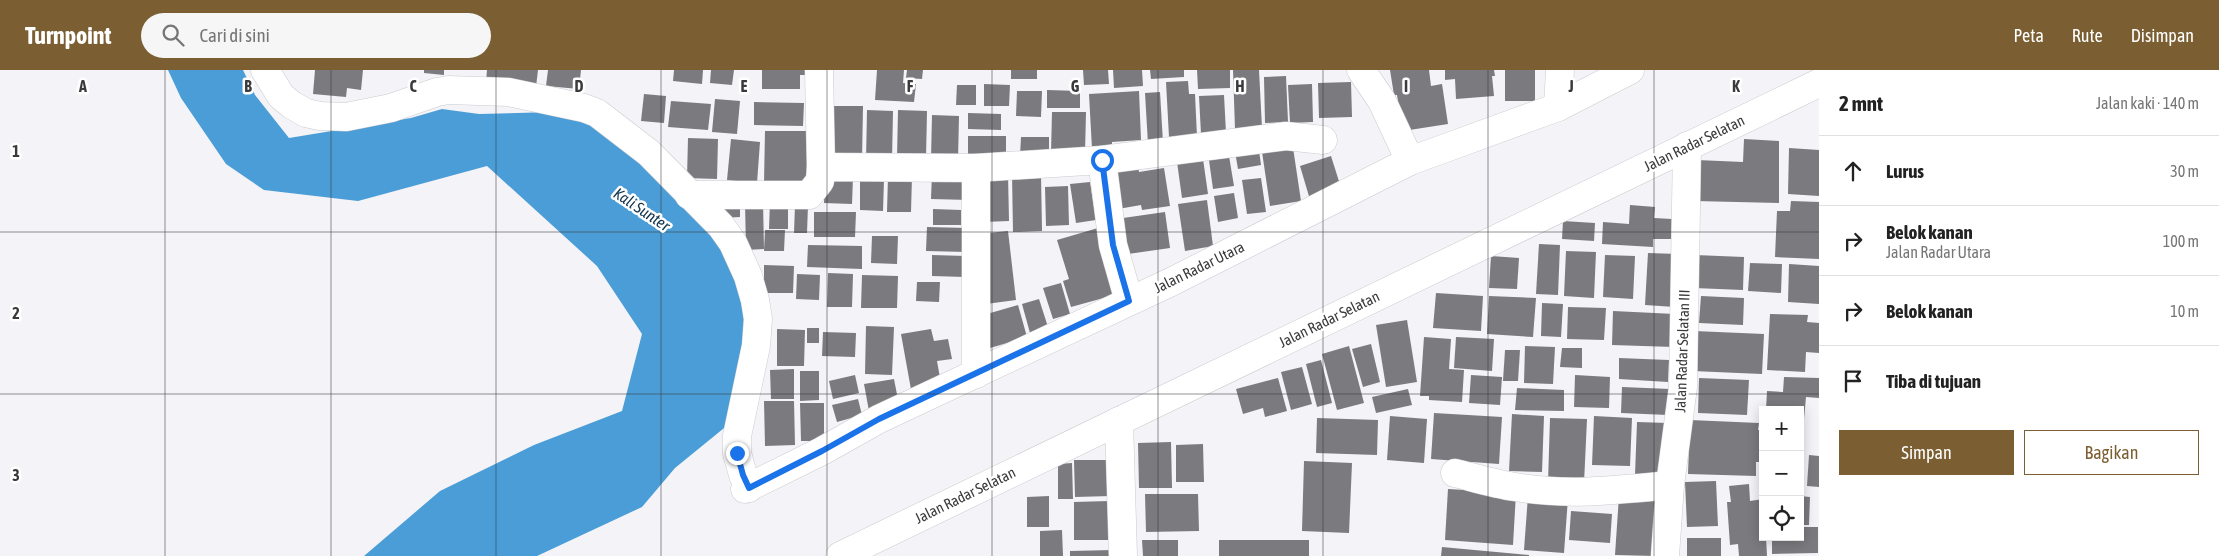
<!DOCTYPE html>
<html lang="id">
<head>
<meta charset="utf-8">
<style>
	body { margin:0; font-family:"Asap Condensed",sans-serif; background:#f6f6f6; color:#222 }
	.controls { position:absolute; right:15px; bottom:15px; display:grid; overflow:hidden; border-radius:0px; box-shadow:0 2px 12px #0003 }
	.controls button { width:45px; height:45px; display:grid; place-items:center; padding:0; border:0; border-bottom:1px solid #e0e0e0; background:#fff; color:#222; font:25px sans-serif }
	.stop { position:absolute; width:15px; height:15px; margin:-11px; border:4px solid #1a73e8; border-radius:50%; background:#fff }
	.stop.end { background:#1a73e8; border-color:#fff; box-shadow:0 1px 5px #0008 }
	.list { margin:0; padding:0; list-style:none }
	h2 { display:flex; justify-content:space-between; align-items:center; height:65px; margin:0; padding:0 20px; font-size:21px }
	h2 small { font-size:16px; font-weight:400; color:#767676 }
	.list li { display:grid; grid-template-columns:32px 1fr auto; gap:15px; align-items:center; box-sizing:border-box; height:70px; padding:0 20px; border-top:1px solid #e0e0e0 }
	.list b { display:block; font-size:19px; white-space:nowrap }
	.list p { margin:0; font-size:16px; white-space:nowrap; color:#767676 }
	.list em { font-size:16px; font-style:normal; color:#767676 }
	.actions { display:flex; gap:10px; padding:15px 20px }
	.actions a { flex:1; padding:11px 0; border:1px solid #7b5f32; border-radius:0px; text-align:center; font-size:18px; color:#7b5f32 }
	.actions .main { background:#7b5f32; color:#fff }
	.icon { flex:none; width:28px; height:28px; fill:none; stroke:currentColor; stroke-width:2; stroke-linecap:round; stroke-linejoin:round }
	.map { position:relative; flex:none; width:1819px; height:486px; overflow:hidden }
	header { display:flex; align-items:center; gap:30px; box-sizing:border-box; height:70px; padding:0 25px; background:#7b5f32; color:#fff }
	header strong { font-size:24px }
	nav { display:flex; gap:28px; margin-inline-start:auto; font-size:18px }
	.search { width:350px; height:45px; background:#f6f6f6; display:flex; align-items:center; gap:12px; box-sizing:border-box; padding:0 18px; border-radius:28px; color:#767676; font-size:19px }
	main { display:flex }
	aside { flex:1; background:#fff }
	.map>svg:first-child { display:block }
</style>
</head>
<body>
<header>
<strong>Turnpoint</strong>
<div class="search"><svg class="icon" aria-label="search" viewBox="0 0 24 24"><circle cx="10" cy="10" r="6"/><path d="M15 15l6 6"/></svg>Cari di sini</div>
<nav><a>Peta</a><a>Rute</a><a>Disimpan</a></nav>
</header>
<main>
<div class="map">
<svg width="1819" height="486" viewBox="0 0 1819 486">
	<rect width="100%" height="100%" fill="#f3f3f8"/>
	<!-- water -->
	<polygon fill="#4a9dd6" points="168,0 243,0 255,25 289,68 411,48 442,39 479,44 588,41 720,162 751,259 729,354 675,398 642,437 537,486 364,486 440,421 534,375 622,341 642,264 597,196 487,96 358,131 264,120 226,94 181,28"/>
	<!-- building -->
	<g fill="#7a7a7f">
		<polygon points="315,0 363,0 361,20 347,18 346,27 313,24"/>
		<polygon points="424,0 444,0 444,5 424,3"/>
		<polygon points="487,0 538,0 536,17 486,12"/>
		<polygon points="548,0 581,0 579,19 546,16"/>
		<polygon points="674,0 703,0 702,14 673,11"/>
		<polygon points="711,0 734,0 732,15 710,13"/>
		<polygon points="762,0 814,0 814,5 800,5 800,19 762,19"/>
		<polygon points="877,0 904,0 903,13 916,14 914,32 875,30"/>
		<polygon points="907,0 923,0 922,9 906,8"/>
		<rect x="1011" y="0" width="26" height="9"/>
		<polygon points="1083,0 1108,0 1109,14 1084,15"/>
		<polygon points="1113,0 1142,0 1143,16 1114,18"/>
		<polygon points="1150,0 1184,0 1184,7 1151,9"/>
		<polygon points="1197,0 1230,0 1230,18 1198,19"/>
		<polygon points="1233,0 1259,0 1262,58 1235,59"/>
		<polygon points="1390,0 1429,0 1431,16 1442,14 1448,54 1403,61 1397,25 1394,25"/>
		<polygon points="1445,0 1494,0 1495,6 1492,6 1494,26 1456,29 1455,9 1445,10"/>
		<rect x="1505" y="0" width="30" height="31"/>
		<polygon points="1286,6 1288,52 1265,53 1264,7"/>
		<polygon points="1188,11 1189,24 1195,24 1197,67 1172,68 1169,67 1166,12"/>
		<polygon points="1351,12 1352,47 1319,48 1318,13"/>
		<polygon points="984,14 1010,15 1009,36 984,36"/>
		<polygon points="1312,14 1313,52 1290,53 1288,15"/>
		<polygon points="957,15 976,15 976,35 956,35"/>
		<polygon points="1047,20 1080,21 1080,38 1047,38"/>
		<polygon points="1017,21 1042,21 1041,47 1016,46"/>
		<polygon points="1139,21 1141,70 1112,72 1112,78 1092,79 1089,24"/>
		<polygon points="1160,22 1163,73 1148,74 1145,23"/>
		<polygon points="644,24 666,26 664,53 641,51"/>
		<polygon points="1224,25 1226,63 1201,64 1199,26"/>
		<polygon points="715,29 740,31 737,64 712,62"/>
		<polygon points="671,31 711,34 708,60 668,57"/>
		<polygon points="754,32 804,33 803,56 754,55"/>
		<polygon points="833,36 863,36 862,91 832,90"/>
		<polygon points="867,40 893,41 892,91 866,91"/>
		<polygon points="898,40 927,41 926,88 897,88"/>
		<polygon points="1052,42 1086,42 1085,83 1051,83"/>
		<polygon points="968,43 1001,44 1001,60 968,59"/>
		<polygon points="932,45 959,46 958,90 931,89"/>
		<polygon points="765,61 813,61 812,114 764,113"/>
		<polygon points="968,66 1006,66 1006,90 968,89"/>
		<polygon points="1021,67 1049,67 1049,87 1020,86"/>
		<polygon points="688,68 718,69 717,109 687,108"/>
		<polygon points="731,69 760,72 757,113 727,110"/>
		<polygon points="1744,69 1779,71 1779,133 1695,131 1697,90 1743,92"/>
		<polygon points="1292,71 1301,131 1270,136 1261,75"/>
		<polygon points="1258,73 1261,95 1238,99 1234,76"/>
		<polygon points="1789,78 1819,80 1819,126 1788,124"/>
		<polygon points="1228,80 1234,116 1213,119 1208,83"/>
		<polygon points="1331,86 1343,124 1311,133 1300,96"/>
		<polygon points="1203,89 1208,124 1182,128 1177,92"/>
		<polygon points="1137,90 1139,102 1164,98 1170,136 1142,140 1141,135 1118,139 1111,94"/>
		<polygon points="932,103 971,103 970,130 931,129"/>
		<polygon points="1008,104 1009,151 983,152 982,105"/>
		<polygon points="1012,104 1041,104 1042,161 1013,162"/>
		<polygon points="825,106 853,107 852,134 824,133"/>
		<polygon points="888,106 912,106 911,142 887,142"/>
		<polygon points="1261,108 1266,142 1247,144 1242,110"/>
		<polygon points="860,109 884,109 883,141 860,140"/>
		<polygon points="1090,112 1096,150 1076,153 1070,114"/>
		<polygon points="1068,116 1069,155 1046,156 1045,117"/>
		<polygon points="1234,123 1238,148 1218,152 1214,126"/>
		<polygon points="722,129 740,129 740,147 722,148"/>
		<polygon points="1207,130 1213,176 1185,181 1178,134"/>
		<polygon points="1791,131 1819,132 1819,189 1775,187 1777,141 1790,141"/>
		<polygon points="745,132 763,132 764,179 746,180"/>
		<polygon points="770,132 788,132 788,159 769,159"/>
		<polygon points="795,135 808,135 807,163 794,163"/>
		<polygon points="1630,135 1655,137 1654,148 1672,149 1671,169 1653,169 1653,177 1602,174 1603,152 1629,154"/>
		<polygon points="933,139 961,140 961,155 933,155"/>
		<polygon points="814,142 856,142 855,167 814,167"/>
		<polygon points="1165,142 1170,178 1121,185 1116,149"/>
		<polygon points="1563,151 1595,153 1594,171 1562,169"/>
		<polygon points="927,157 968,158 967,182 926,181"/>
		<polygon points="1098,158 1118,224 1071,237 1063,211 1069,209 1057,170"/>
		<polygon points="765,160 785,160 784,181 764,181"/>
		<polygon points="1008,161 1016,230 986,234 978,164"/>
		<polygon points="872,166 898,166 897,194 871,193"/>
		<polygon points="1539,174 1560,175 1558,225 1536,224"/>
		<polygon points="808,175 862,176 862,199 807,197"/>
		<polygon points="1566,181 1596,182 1594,228 1564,226"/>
		<polygon points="1648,183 1678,184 1675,237 1645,235"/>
		<polygon points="932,185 966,186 965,207 932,206"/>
		<polygon points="1605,185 1635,186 1633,229 1603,227"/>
		<polygon points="1695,185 1744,187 1743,220 1694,218"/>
		<polygon points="1491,186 1519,188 1517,219 1489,218"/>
		<polygon points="1750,193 1782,194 1781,223 1748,221"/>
		<polygon points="1789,194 1819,196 1819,234 1788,232"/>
		<polygon points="764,195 794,196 793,223 764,223"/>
		<polygon points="828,203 853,204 852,237 827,237"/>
		<polygon points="797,204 820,205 819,230 796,229"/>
		<polygon points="862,205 898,206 897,238 861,238"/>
		<polygon points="917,212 940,212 939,232 916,231"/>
		<polygon points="1061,213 1070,244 1053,249 1043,218"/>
		<polygon points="1436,223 1483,226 1481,261 1433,258"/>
		<polygon points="1489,226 1536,228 1533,267 1487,264"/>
		<polygon points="1701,226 1744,228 1743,255 1699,253"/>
		<polygon points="1039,229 1048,257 1030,263 1022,234"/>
		<polygon points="1542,233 1563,234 1561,267 1541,266"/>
		<polygon points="1018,235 1027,267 990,278 980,246"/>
		<polygon points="1568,237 1606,238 1604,270 1567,269"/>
		<polygon points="1613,241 1675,244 1674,277 1612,275"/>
		<polygon points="1770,244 1808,245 1807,252 1819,253 1819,283 1806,282 1805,302 1767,300"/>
		<polygon points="1407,250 1417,312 1386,317 1376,255"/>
		<polygon points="866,256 894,257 892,305 865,304"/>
		<rect x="807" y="258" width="12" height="15"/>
		<polygon points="777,259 805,260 804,296 777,296"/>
		<polygon points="931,259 934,271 948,269 952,289 937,291 942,319 912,325 901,264"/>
		<polygon points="1694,261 1764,264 1762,304 1692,301"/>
		<polygon points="823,262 856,263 855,287 822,286"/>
		<polygon points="1424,267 1451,269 1449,299 1464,300 1462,332 1429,330 1429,326 1420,326"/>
		<polygon points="1456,267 1494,269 1492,301 1454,298"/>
		<polygon points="1371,274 1380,312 1363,317 1352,279"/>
		<polygon points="1349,276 1364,333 1337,340 1322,284"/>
		<polygon points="1525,276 1555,277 1553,314 1524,313"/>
		<polygon points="1562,278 1582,278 1582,298 1560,297"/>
		<polygon points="1505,280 1520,280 1518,311 1503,311"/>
		<polygon points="1619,288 1669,290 1668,312 1619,309"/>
		<polygon points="1321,290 1332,333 1317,337 1306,294"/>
		<polygon points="1302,297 1312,334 1291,340 1281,302"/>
		<polygon points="794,299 794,329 771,329 770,300"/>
		<polygon points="800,301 819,301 819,330 800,331"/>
		<polygon points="855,305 859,323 833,329 829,311"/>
		<polygon points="1471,305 1502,307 1500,335 1469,333"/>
		<polygon points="1575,305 1610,307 1609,338 1574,337"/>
		<polygon points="1784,307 1819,308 1819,328 1806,327 1804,349 1800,348 1800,340 1766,340 1767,321 1783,322"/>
		<polygon points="1278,308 1287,341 1265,347 1263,338 1243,344 1236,319"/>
		<polygon points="1699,308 1749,310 1747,345 1698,343"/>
		<polygon points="894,309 899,335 869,341 864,314"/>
		<polygon points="1622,317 1670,319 1668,345 1621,343"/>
		<polygon points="1517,318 1564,320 1564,341 1515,340"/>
		<polygon points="1408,319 1412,335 1376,343 1372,327"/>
		<polygon points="858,329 862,345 837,352 832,335"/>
		<polygon points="764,331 794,331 795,375 765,376"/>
		<polygon points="800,333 824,333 824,371 801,371"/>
		<polygon points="1434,343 1502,347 1499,394 1431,389"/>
		<polygon points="1512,344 1544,346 1542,402 1509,401"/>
		<polygon points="1390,346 1427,349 1424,393 1387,390"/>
		<polygon points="1594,346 1632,348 1630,396 1592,395"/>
		<polygon points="1317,348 1378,350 1377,385 1316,383"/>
		<polygon points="1550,348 1587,349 1584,413 1548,412"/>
		<polygon points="1690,350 1759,353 1758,360 1763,360 1763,392 1756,392 1756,406 1688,404"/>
		<polygon points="1637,352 1668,353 1666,407 1635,405"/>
		<polygon points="1171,372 1172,418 1139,418 1138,373"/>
		<polygon points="1203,374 1204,412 1176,412 1176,375"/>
		<polygon points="1809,385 1819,386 1819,417 1807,416"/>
		<polygon points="1074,390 1110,390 1111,426 1075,427"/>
		<polygon points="1304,391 1352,393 1349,463 1302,461"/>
		<polygon points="1072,393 1073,429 1058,429 1058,394"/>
		<polygon points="1716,411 1718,456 1687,457 1685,412"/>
		<polygon points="1749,414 1750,431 1763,429 1763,467 1766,467 1767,486 1739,486 1738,474 1730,475 1727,432 1731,432 1729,416"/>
		<polygon points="1448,419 1516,423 1513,475 1445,470"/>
		<polygon points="1145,424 1198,424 1199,461 1146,462"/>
		<polygon points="1049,426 1049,457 1027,457 1027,427"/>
		<polygon points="1528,426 1568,428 1564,483 1524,480"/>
		<polygon points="1619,426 1659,429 1655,486 1615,485"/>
		<polygon points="1800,426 1810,427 1809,455 1800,455"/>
		<polygon points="1109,431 1109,470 1074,470 1074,432"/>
		<polygon points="1571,441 1612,444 1610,473 1569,470"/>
		<polygon points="1800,457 1818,457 1818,483 1772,484 1772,467 1800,467"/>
		<polygon points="1062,460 1063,486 1040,486 1040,461"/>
		<rect x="1687" y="468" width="34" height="18"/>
		<polygon points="1142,470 1178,470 1178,486 1143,486"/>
		<rect x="1219" y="470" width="90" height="16"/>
		<polygon points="1442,477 1529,485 1529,486 1441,486"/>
		<polygon points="1113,480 1113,486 1070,486 1070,481"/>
	</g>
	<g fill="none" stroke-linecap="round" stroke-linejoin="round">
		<!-- minor casing -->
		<g stroke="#cbcbcf" stroke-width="29">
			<g id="minor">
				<polyline points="265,0 281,26 292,35 306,43 320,46 346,47 391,38 437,22 448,20 508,22 584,38 597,43 649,83 721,156 733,173 748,206 755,230 758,249 756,276 737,366 737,383 743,405 749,418"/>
				<polyline points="819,0 821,97"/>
				<polyline points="1361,0 1382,31 1410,91"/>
				<polyline points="1558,37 1560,0"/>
				<polyline points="1102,90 1113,175 1129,231"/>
				<polyline points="689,125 809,125 820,111 821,97 976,98 1102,90 1286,66 1323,70"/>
				<polyline points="976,304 976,98"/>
				<polyline points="1119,351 1123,486"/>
				<path d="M1455 403C1475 408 1495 414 1515 417 1566 426 1619 420 1670 415"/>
				<polyline points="745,419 822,381 879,349 1171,212 1410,91 1558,37 1630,0"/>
				<polyline points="840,486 1819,13"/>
				<polyline points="1665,486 1670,415 1683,317 1687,76"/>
			</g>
		</g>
		<!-- minor -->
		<use href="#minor" stroke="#fff" stroke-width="28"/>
	</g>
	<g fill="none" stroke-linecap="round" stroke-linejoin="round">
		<!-- route -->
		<polyline stroke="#1a73e8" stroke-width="6" points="737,383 743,405 749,418 822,381 879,349 1129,231 1113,175 1102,90"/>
	</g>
	<!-- grid -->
	<path fill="none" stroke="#3a3a3c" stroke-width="1" stroke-opacity="0.55" d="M165 0V486M331 0V486M496 0V486M661 0V486M827 0V486M992 0V486M1158 0V486M1323 0V486M1488 0V486M1654 0V486M0 162H1819M0 324H1819"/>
	<g text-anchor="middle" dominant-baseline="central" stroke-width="5" stroke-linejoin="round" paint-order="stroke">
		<!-- street labels -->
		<g font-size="15" fill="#3a3a3c" stroke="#fff">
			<text transform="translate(1694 73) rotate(-26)">Jalan Radar Selatan</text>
			<text transform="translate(1199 197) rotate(-26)">Jalan Radar Utara</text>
			<text transform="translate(1329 249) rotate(-26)">Jalan Radar Selatan</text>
			<text transform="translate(1682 281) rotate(-88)">Jalan Radar Selatan III</text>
			<text transform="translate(965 425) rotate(-26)">Jalan Radar Selatan</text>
		</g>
		<!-- water labels -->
		<g font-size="16" font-style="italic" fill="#12354d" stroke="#fff">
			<text transform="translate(642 139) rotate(34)">Kali Sunter</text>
		</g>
	</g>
	<g font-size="16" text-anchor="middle" font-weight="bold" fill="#3a3a3c" stroke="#fff" stroke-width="5" stroke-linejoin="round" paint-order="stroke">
		<text x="83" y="22">A</text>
		<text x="248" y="22">B</text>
		<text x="413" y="22">C</text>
		<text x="579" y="22">D</text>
		<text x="744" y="22">E</text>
		<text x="910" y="22">F</text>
		<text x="1075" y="22">G</text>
		<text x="1240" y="22">H</text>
		<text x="1406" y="22">I</text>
		<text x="1571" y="22">J</text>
		<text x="1736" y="22">K</text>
		<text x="16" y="87">1</text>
		<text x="16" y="249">2</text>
		<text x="16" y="411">3</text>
	</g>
</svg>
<div class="controls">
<button>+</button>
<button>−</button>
<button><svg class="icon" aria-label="locate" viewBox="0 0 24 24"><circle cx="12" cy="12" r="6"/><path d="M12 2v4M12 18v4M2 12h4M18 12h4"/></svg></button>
</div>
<div class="stop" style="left:1102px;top:90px"></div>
<div class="stop end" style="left:737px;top:383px"></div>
</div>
<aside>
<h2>2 mnt<small>Jalan kaki · 140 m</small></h2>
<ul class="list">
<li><svg class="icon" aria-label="ahead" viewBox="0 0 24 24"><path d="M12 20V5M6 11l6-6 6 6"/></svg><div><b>Lurus</b></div><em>30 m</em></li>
<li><svg class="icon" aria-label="right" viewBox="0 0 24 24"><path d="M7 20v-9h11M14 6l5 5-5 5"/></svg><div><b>Belok kanan</b><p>Jalan Radar Utara</p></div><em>100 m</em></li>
<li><svg class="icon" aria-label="right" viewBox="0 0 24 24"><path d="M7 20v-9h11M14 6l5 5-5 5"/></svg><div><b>Belok kanan</b></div><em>10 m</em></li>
<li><svg class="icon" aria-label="arrive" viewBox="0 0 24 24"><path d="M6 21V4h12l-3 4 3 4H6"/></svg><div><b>Tiba di tujuan</b></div></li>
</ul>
<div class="actions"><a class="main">Simpan</a><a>Bagikan</a></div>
</aside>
</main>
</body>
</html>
